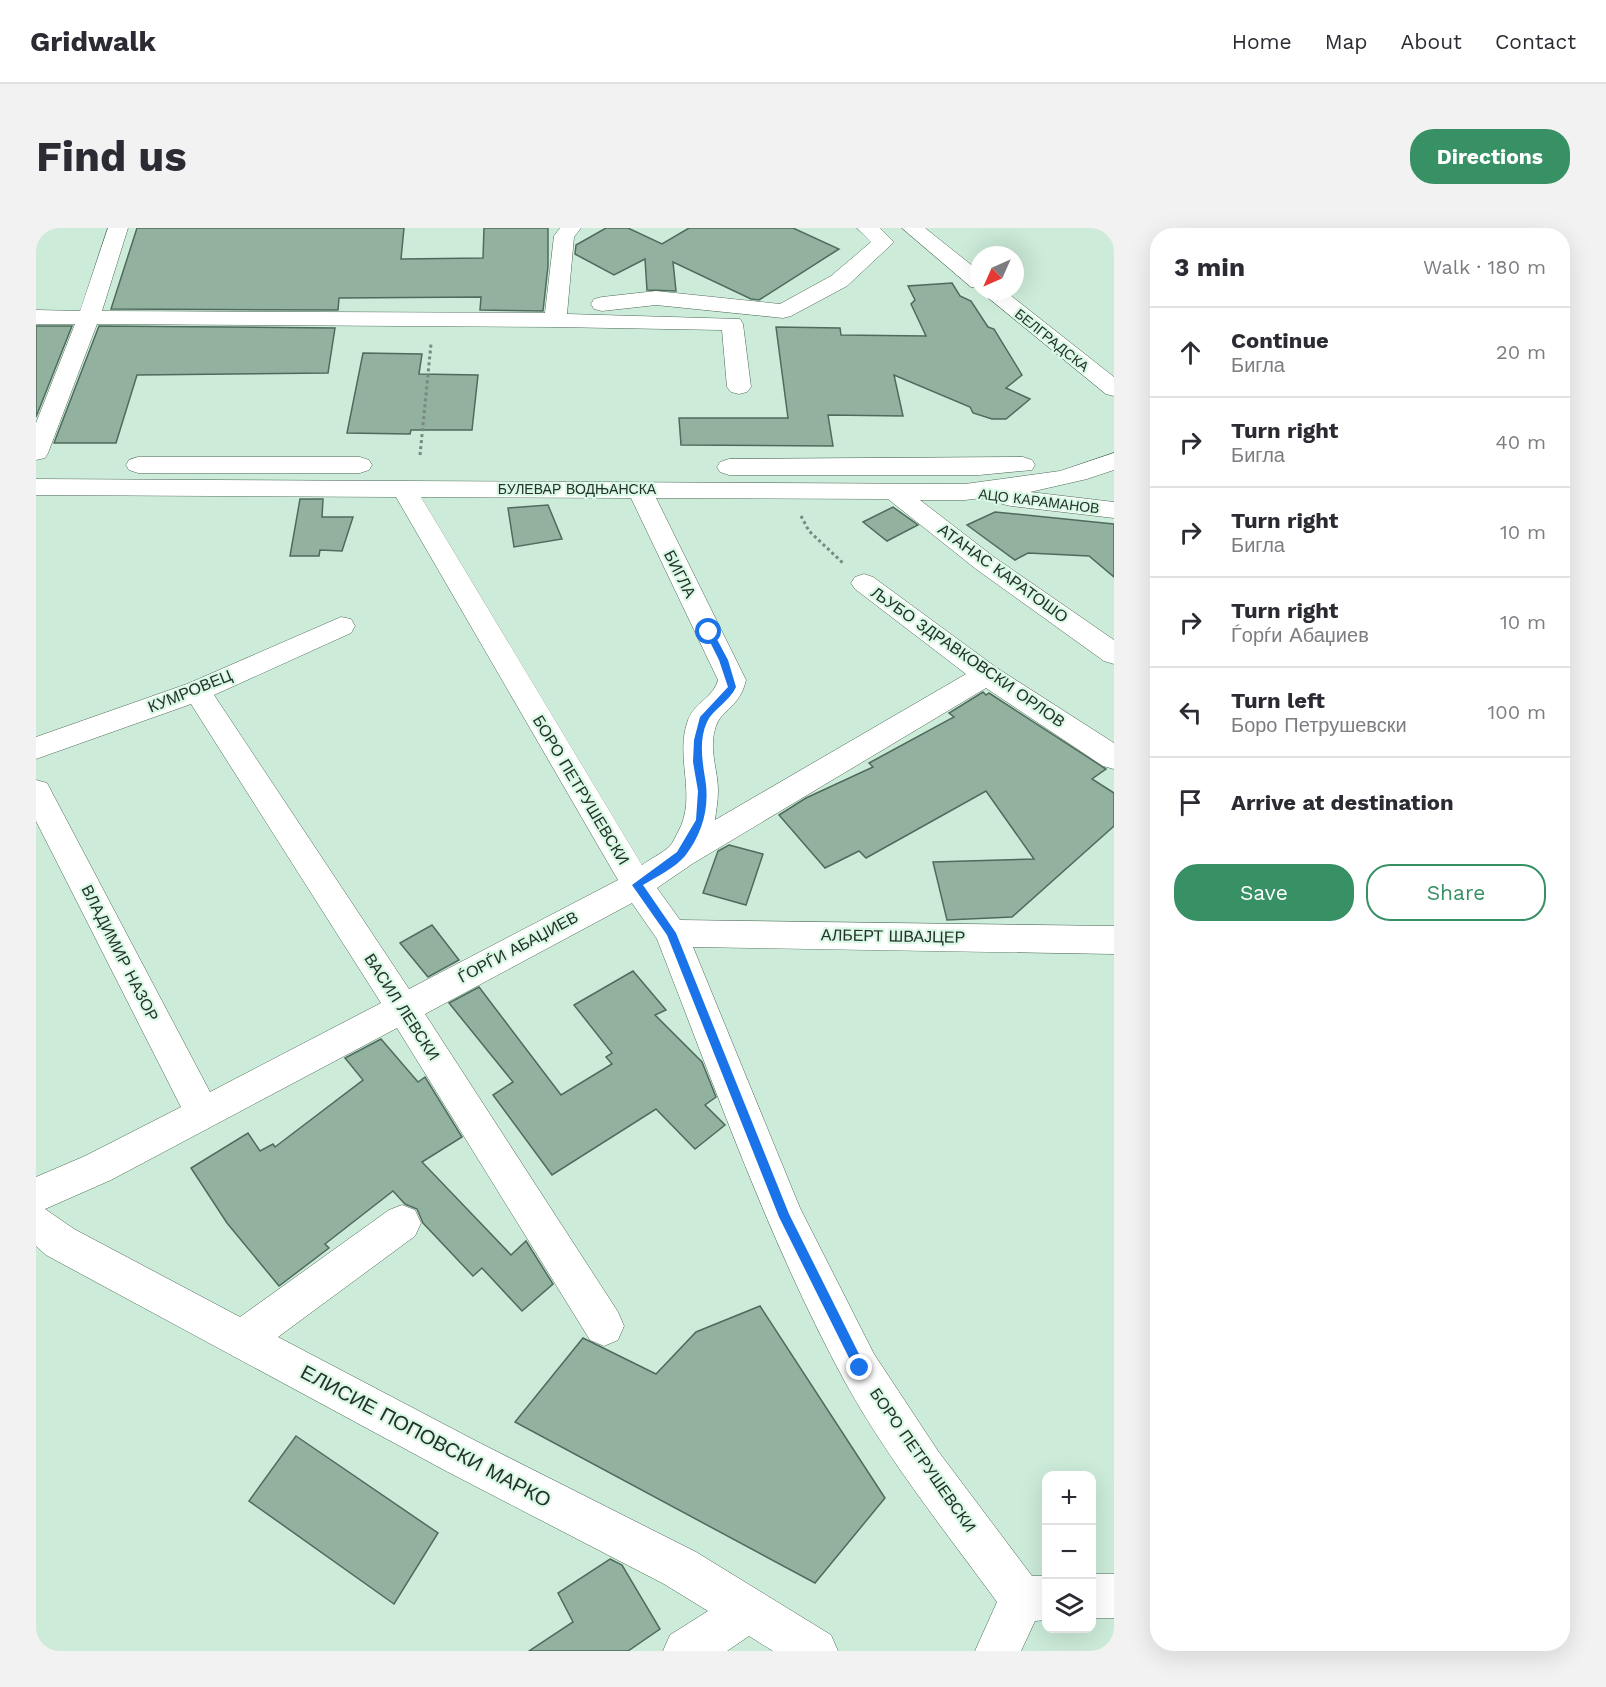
<!DOCTYPE html>
<html lang="en">
<head>
<meta charset="utf-8">
<style>
	body { margin:0; font-family:"Work Sans",sans-serif; background:#f2f2f3; color:#2b2b33 }
	.controls { position:absolute; right:18px; bottom:18px; display:grid; overflow:hidden; border-radius:12px; box-shadow:0 6px 24px #0002 }
	.controls button { width:54px; height:54px; display:grid; place-items:center; padding:0; border:0; border-bottom:2px solid #e1e1e2; background:#fff; color:#2b2b33; font:30px sans-serif }
	.compass { position:absolute; left:934px; top:18px; width:54px; height:54px; border-radius:50%; background:#fff; box-shadow:0 6px 24px #0002; rotate:225deg }
	.stop { position:absolute; width:18px; height:18px; margin:-14px; border:4px solid #1a73e8; border-radius:50%; background:#fff }
	.stop.end { background:#1a73e8; border-color:#fff; box-shadow:0 2px 6px #0008 }
	.list { margin:0; padding:0; list-style:none }
	h2 { display:flex; justify-content:space-between; align-items:center; height:78px; margin:0; padding:0 24px; font-size:26px }
	h2 small { font-size:20px; font-weight:400; color:#7c7c81 }
	.list li { display:grid; grid-template-columns:39px 1fr auto; gap:18px; align-items:center; box-sizing:border-box; height:90px; padding:0 24px; border-top:2px solid #e1e1e2 }
	.list b { display:block; font-size:22px; white-space:nowrap }
	.list p { margin:0; font-size:20px; white-space:nowrap; color:#7c7c81 }
	.list em { font-size:20px; font-style:normal; color:#7c7c81 }
	.actions { display:flex; gap:12px; padding:18px 24px }
	.actions a { flex:1; padding:14px 0; border:2px solid #389065; border-radius:24px; text-align:center; font-size:21px; color:#389065 }
	.actions .main { background:#389065; color:#fff }
	.icon { flex:none; width:33px; height:33px; fill:none; stroke:currentColor; stroke-width:2; stroke-linecap:round; stroke-linejoin:round }
	.map { position:relative; flex:none; width:1078px; height:1423px; overflow:hidden; border-radius:24px }
	header { display:flex; align-items:center; gap:36px; box-sizing:border-box; height:84px; padding:0 30px; background:#fff; border-bottom:2px solid #e1e1e2 }
	header strong { font-size:28px }
	nav { display:flex; gap:33px; margin-inline-start:auto; font-size:21px }
	.intro { display:flex; align-items:center; justify-content:space-between; box-sizing:border-box; height:144px; padding:0 36px }
	h1 { margin:0; font-size:42px }
	.button { padding:15px 27px; border-radius:24px; background:#389065; color:#fff; font-size:21px; font-weight:700 }
	main { display:flex; gap:36px; padding:0 36px }
	aside { flex:1; background:#fff; border-radius:24px; box-shadow:0 6px 24px #0002 }
	.map>svg:first-child { display:block }
</style>
</head>
<body>
<header>
<strong>Gridwalk</strong>
<nav><a>Home</a><a>Map</a><a>About</a><a>Contact</a></nav>
</header>
<div class="intro"><h1>Find us</h1><a class="button">Directions</a></div>
<main>
<div class="map">
<svg width="1078" height="1423" viewBox="0 0 1078 1423">
	<rect width="100%" height="100%" fill="#ccebd8"/>
	<!-- building -->
	<g fill="#93b19f" stroke="#4f6b5b" stroke-width="1.5">
		<polygon points="101,0 368,0 365,31 447,30 448,0 512,0 512,38 507,83 444,82 445,69 303,70 302,82 75,81"/>
		<polygon points="570,0 592,0 626,16 653,0 757,0 803,21 723,72 715,71 637,34 640,63 611,62 609,31 578,47 539,26 540,17"/>
		<polygon points="916,55 924,68 935,73 952,99 958,101 986,147 970,160 994,171 970,191 956,191 937,185 934,179 858,147 867,188 792,187 797,218 645,217 643,190 752,190 740,99 804,100 805,107 890,108 875,76 879,72 872,58"/>
		<polygon points="0,98 36,98 0,189"/>
		<polygon points="63,98 299,100 292,145 101,147 80,215 18,215"/>
		<polygon points="327,125 386,126 383,146 442,147 436,202 375,202 374,206 311,205"/>
		<polygon points="264,271 287,271 286,289 317,289 306,323 284,322 283,328 254,328"/>
		<polygon points="512,277 526,311 478,319 472,280"/>
		<polygon points="857,279 882,297 851,313 827,294"/>
		<polygon points="959,284 1078,296 1078,349 1053,328 992,325 979,332 931,297"/>
		<polygon points="947,464 950,467 953,465 1070,541 1056,551 1078,565 1078,598 976,689 911,692 897,634 998,631 950,563 830,630 823,623 789,640 743,587 770,570 837,539 833,535 918,489 913,485"/>
		<polygon points="693,617 727,626 710,677 667,665 682,623"/>
		<polygon points="396,697 423,732 392,749 364,715"/>
		<polygon points="597,743 630,782 619,787 666,834 680,869 669,877 689,897 659,921 620,881 516,947 457,867 477,854 413,775 443,759 525,867 576,836 570,829 576,825 538,777"/>
		<polygon points="345,811 382,854 389,849 426,909 386,934 475,1027 490,1013 517,1056 486,1083 446,1040 437,1048 387,995 381,981 369,976 357,963 289,1016 293,1020 243,1058 191,995 155,940 212,905 224,923 237,916 239,919 327,852 309,830"/>
		<polygon points="724,1078 849,1270 779,1355 479,1194 547,1110 620,1146 660,1104"/>
		<polygon points="260,1208 402,1305 358,1376 213,1273"/>
		<polygon points="574,1331 586,1337 624,1401 592,1423 493,1423 537,1394 522,1365"/>
	</g>
	<g fill="none" stroke-linecap="round" stroke-linejoin="round">
		<!-- minor casing -->
		<g stroke="#4e6a59" stroke-width="1">
			<g id="minor">
				<polygon points="72,0 92,0 66,83 509,85 518,8 524,0 545,0 538,9 531,86 704,91 707,96 715,159 711,164 703,166 695,164 691,159 686,102 519,99 61,96 12,225 9,230 0,232 0,195 39,96 0,96 0,82 44,83"/>
				<polygon points="821,0 844,0 858,14 811,58 755,88 747,90 620,77 566,83 558,81 555,76 558,71 566,69 620,63 744,76 795,48 835,14"/>
				<polygon points="866,0 889,0 943,43 943,60 935,59"/>
				<polygon points="944,63 969,63 1078,149 1078,168 1070,166"/>
				<path d="M1078 225V242L1051 251 994 264 1078 274V290L975 278 966 276 963 268 929 272H884L958 329 1078 412V436L1068 433 940 341 852 271 620 270 710 452C704 479 686 481 680 498 672 521 682 541 682 563 682 573 680 583 679 592L930 446 819 361 815 355 819 349 828 346 837 349 961 440 1078 515V541L1067 538 950 460 656 636 621 660 644 692 1078 698V726L657 719 764 980 838 1126 902 1223 996 1348H1011V1392L999 1393 985 1423H939L961 1374C909 1303 852 1232 809 1154 733 1014 679 859 621 711L596 675 389 786 582 1084 588 1098 582 1112 568 1118 554 1112 361 800 75 952 9 981 38 1001 204 1089 353 982 366 977 379 982 385 995 379 1008 242 1109 440 1213 660 1324 795 1407 802 1423H737L713 1408 691 1423H627L634 1407 672 1383 628 1356 410 1243 10 1027 0 1018V949L49 928 145 879 0 593V552L11 555 174 864 345 775 155 476 0 531V509L151 456 305 389 315 391 319 398 315 405 178 467 373 761 582 652 360 269 0 267V251L929 256 1024 243ZM385 269 595 270 682 452C678 469 658 475 652 492 638 529 662 568 642 604 639 609 637 615 633 619 625 626 614 631 606 637Z"/>
				<polygon points="102,229 324,229 333,232 336,237 333,242 324,245 102,245 93,242 90,237 93,232"/>
				<polygon points="987,229 996,232 999,237 996,242 943,247 693,247 684,244 681,239 684,234 693,231"/>
				<rect x="1056" y="1346" width="22" height="44"/>
			</g>
		</g>
		<!-- path -->
		<g stroke="#768b7e" stroke-width="3" stroke-dasharray="3 3" stroke-linecap="butt">
			<polyline points="384,227 395,116"/>
			<polyline points="765,288 773,303 808,336"/>
		</g>
		<!-- minor -->
		<use href="#minor" fill="#fff" fill-rule="evenodd"/>
	</g>
	<!-- route -->
	<path fill="#1a73e8" d="M673 401 676 402 692 432 700 459C694 473 677 481 671 494 663 511 666 532 669 550 674 578 667 605 649 628 639 640 620 649 607 657L640 705 753 986 830 1140 824 1146 820 1144 743 989 631 707 596 657 641 624 660 592 662 563 657 534 658 512 664 489 692 459 683 432 669 404Z"/>
	<g text-anchor="middle" dominant-baseline="central" stroke-width="4.5" stroke-linejoin="round" paint-order="stroke">
		<!-- far-street labels -->
		<g font-size="14" fill="#25312a" stroke="#d9f9e5">
			<text transform="translate(1016 112) rotate(39)">БЕЛГРАДСКА</text>
			<text x="541" y="261">БУЛЕВАР ВОДЊАНСКА</text>
			<text transform="translate(1003 273) rotate(7)">АЦО КАРАМАНОВ</text>
		</g>
		<!-- street labels -->
		<g font-size="16" fill="#25312a" stroke="#d9f9e5">
			<text transform="translate(967 345) rotate(36)">АТАНАС КАРАТОШО</text>
			<text transform="translate(644 346) rotate(63)">БИГЛА</text>
			<text transform="translate(932 429) rotate(35)">ЉУБО ЗДРАВКОВСКИ ОРЛОВ</text>
			<text transform="translate(154 463) rotate(-22)">КУМРОВЕЦ</text>
			<text transform="translate(545 562) rotate(59)">БОРО ПЕТРУШЕВСКИ</text>
			<text transform="translate(857 708) rotate(1)">АЛБЕРТ ШВАЈЦЕР</text>
			<text transform="translate(482 719) rotate(-28)">ЃОРЃИ АБАЏИЕВ</text>
			<text transform="translate(84 725) rotate(63)">ВЛАДИМИР НАЗОР</text>
			<text transform="translate(366 779) rotate(57)">ВАСИЛ ЛЕВСКИ</text>
			<text transform="translate(887 1232) rotate(55)">БОРО ПЕТРУШЕВСКИ</text>
		</g>
		<!-- near-street labels -->
		<g font-size="20" fill="#25312a" stroke="#d9f9e5">
			<text transform="translate(390 1208) rotate(28)">ЕЛИСИЕ ПОПОВСКИ МАРКО</text>
		</g>
	</g>
</svg>
<div class="controls">
<button>+</button>
<button>−</button>
<button><svg class="icon" aria-label="layers" viewBox="0 0 24 24"><path d="M12 4l9 5-9 5-9-5zM3 14l9 5 9-5"/></svg></button>
</div>
<svg class="compass" viewBox="-18 -18 36 36"><path d="M0-13l5 13h-10z" fill="#e53935"/><path d="M0 13l5-13h-10z" fill="#7c7c81"/></svg>
<div class="stop" style="left:673px;top:404px"></div>
<div class="stop end" style="left:824px;top:1140px"></div>
</div>
<aside>
<h2>3 min<small>Walk · 180 m</small></h2>
<ul class="list">
<li><svg class="icon" aria-label="ahead" viewBox="0 0 24 24"><path d="M12 20V5M6 11l6-6 6 6"/></svg><div><b>Continue</b><p>Бигла</p></div><em>20 m</em></li>
<li><svg class="icon" aria-label="right" viewBox="0 0 24 24"><path d="M7 20v-9h11M14 6l5 5-5 5"/></svg><div><b>Turn right</b><p>Бигла</p></div><em>40 m</em></li>
<li><svg class="icon" aria-label="right" viewBox="0 0 24 24"><path d="M7 20v-9h11M14 6l5 5-5 5"/></svg><div><b>Turn right</b><p>Бигла</p></div><em>10 m</em></li>
<li><svg class="icon" aria-label="right" viewBox="0 0 24 24"><path d="M7 20v-9h11M14 6l5 5-5 5"/></svg><div><b>Turn right</b><p>Ѓорѓи Абаџиев</p></div><em>10 m</em></li>
<li><svg class="icon" aria-label="left" viewBox="0 0 24 24"><path d="M17 20v-9H6M10 6l-5 5 5 5"/></svg><div><b>Turn left</b><p>Боро Петрушевски</p></div><em>100 m</em></li>
<li><svg class="icon" aria-label="arrive" viewBox="0 0 24 24"><path d="M6 21V4h12l-3 4 3 4H6"/></svg><div><b>Arrive at destination</b></div></li>
</ul>
<div class="actions"><a class="main">Save</a><a>Share</a></div>
</aside>
</main>
</body>
</html>
